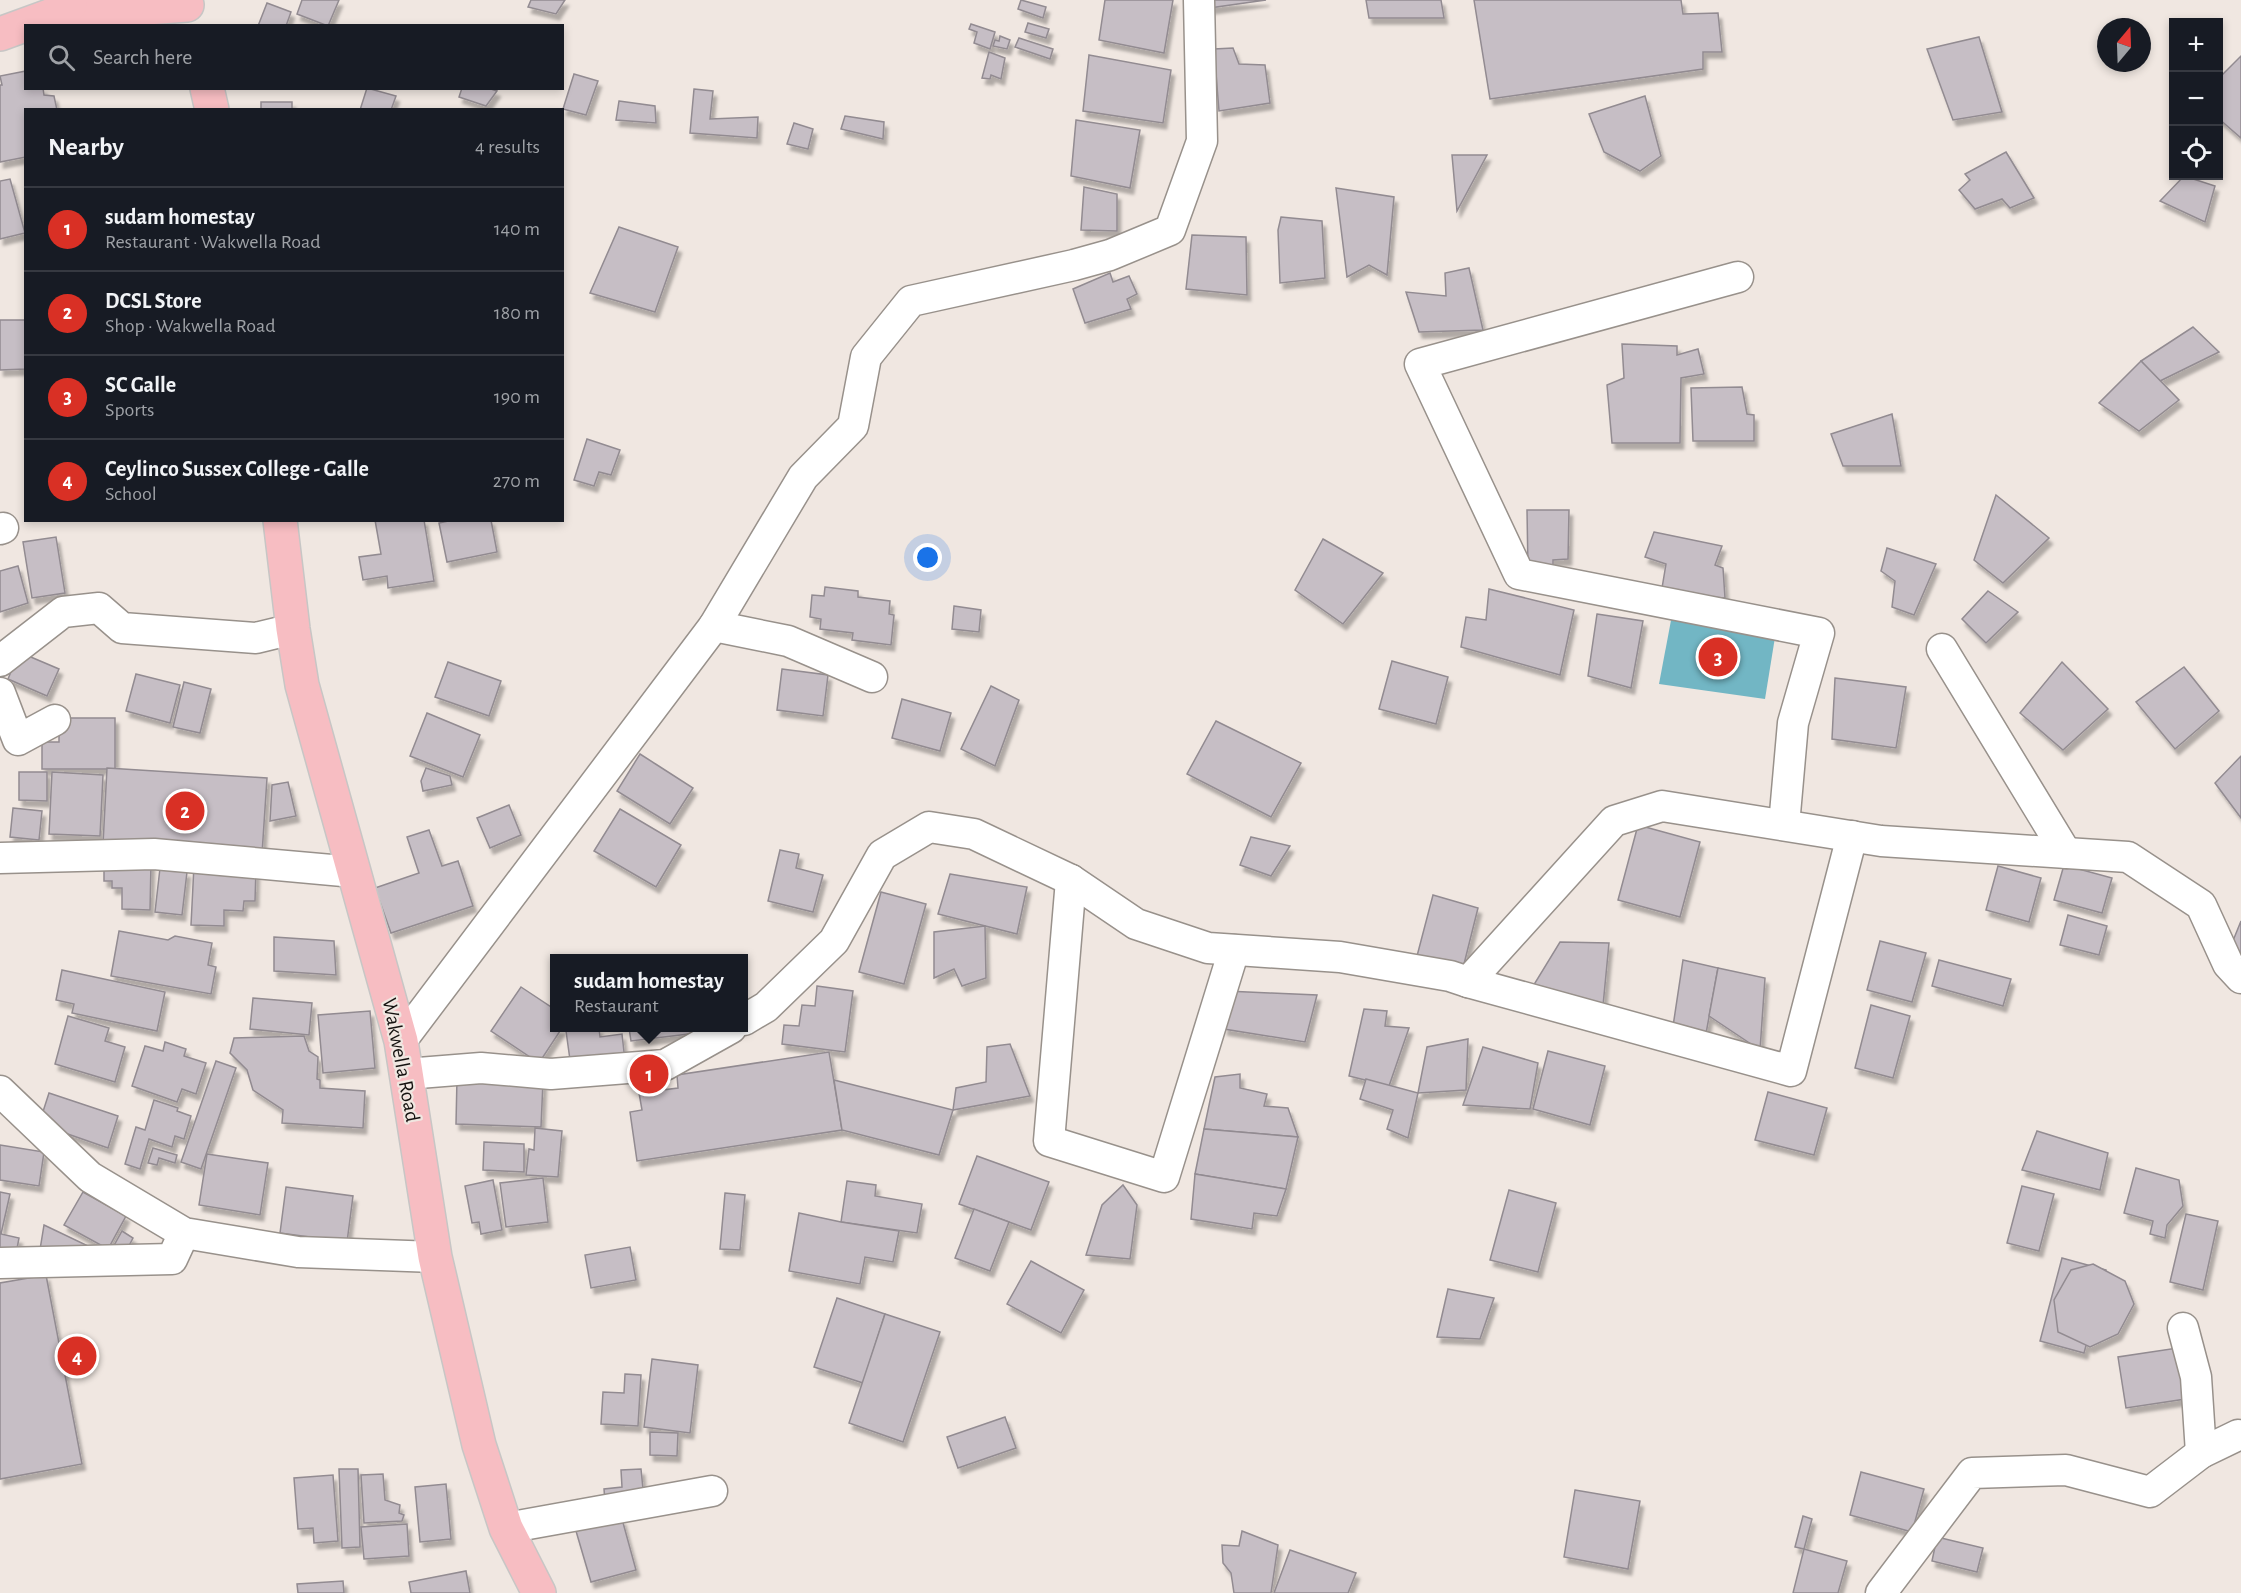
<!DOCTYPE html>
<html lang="en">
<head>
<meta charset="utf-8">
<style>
	body { margin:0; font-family:"Alegreya Sans",sans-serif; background:#20242c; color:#f1f3f6 }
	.controls { position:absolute; right:18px; top:18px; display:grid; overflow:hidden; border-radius:0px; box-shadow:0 3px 9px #0003 }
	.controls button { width:54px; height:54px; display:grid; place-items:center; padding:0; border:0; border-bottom:2px solid #363941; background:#171b24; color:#f1f3f6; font:30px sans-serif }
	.compass { position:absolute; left:2097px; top:18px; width:54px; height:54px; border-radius:50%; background:#171b24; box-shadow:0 3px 9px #0003; rotate:19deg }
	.you { position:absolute; left:928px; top:558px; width:21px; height:21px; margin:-15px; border:4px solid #fff; border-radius:50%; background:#1a73e8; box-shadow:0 0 0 9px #1a73e833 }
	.badge { display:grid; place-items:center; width:39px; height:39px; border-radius:50%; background:#d93025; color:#fff; font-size:20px; font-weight:700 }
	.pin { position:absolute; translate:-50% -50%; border:3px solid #fff; box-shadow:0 2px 6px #0006 }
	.popup { position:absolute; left:550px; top:954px; width:198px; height:78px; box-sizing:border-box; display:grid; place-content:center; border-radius:0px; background:#171b24; filter:drop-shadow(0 2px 4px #0005); font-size:20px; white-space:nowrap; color:#9ea1a6 }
	.popup b { font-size:22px; color:#f1f3f6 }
	.popup::after { content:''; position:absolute; left:50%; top:100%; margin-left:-12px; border:12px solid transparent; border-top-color:#171b24 }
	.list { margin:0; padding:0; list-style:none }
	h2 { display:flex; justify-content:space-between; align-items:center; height:78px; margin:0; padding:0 24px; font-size:26px }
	h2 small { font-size:20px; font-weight:400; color:#9ea1a6 }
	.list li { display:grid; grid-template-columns:39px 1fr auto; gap:18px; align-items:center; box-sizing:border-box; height:84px; padding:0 24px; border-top:2px solid #363941 }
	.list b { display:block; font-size:22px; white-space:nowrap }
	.list p { margin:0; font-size:20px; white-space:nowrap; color:#9ea1a6 }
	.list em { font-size:20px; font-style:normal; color:#9ea1a6 }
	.icon { flex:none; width:33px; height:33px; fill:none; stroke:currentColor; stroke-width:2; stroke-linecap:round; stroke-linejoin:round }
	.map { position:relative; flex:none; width:2241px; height:1593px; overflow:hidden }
	.search { position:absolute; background:#171b24; box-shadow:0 3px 9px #0003; left:24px; top:24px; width:540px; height:66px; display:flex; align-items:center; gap:15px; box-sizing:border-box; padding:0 21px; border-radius:0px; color:#9ea1a6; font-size:22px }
	.panel { position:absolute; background:#171b24; box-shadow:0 3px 9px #0003; left:24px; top:108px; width:540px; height:414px; border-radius:0px }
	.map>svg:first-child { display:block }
</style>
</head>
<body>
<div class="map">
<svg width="2241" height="1593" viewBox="0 0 2241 1593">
	<defs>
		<filter id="shadow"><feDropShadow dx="3.5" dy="6" stdDeviation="1.5" flood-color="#0004"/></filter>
	</defs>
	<rect width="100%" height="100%" fill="#f0e7e1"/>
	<!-- water -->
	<polygon fill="#72b6c4" points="1672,615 1776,631 1765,699 1659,684"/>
	<!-- building -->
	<g fill="#c6bec5" stroke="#928b91" stroke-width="1.5" filter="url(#shadow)">
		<polygon points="302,0 339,0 328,26 297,14"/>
		<polygon points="531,0 565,0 556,14 528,7"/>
		<polygon points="1021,0 1046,7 1043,18 1018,9"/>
		<polygon points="1105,0 1173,0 1164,53 1099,40"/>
		<polygon points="1204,0 1266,0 1202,9"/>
		<polygon points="1366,0 1441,0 1444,18 1369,18"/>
		<polygon points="1474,0 1681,0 1683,14 1718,13 1722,52 1703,52 1703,69 1490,99"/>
		<polygon points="267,3 291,12 286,26 258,26"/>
		<polygon points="1028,23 1049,29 1046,38 1025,32"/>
		<polygon points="971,24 995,32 990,49 974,43 977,32 969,29"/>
		<polygon points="1000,36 1010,40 1007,49 993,46 995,40 999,41"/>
		<polygon points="1979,37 2002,112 1953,120 1927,49"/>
		<polygon points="1019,38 1053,49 1050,59 1015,47"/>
		<polygon points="1233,48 1239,64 1265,65 1270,103 1219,111 1214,49"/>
		<polygon points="989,52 1005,58 1001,79 991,75 990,79 982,78"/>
		<polygon points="1089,55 1171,70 1163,123 1083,111"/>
		<polygon points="2241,56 2241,138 2218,118 2218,79"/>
		<polygon points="26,71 26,88 43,88 44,95 54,96 57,110 26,110 26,157 0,162 0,85 2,85 0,76"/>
		<polygon points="574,74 598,81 586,115 563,109"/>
		<polygon points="367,88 396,96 391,110 360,110"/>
		<polygon points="462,88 488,88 497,91 486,106 459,97"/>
		<polygon points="694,89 713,91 710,119 758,117 757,138 690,133"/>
		<polygon points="1645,96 1661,156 1640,171 1604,152 1589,114"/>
		<polygon points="619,101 655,106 656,123 616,120"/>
		<rect x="261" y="102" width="31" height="8"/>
		<polygon points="845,116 884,122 883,139 841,129"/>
		<polygon points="1076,120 1140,130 1130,188 1071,176"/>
		<polygon points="794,123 813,129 808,149 787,144"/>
		<polygon points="2006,152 2034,198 2010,208 2002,199 1975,209 1959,190 1970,180 1965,174"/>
		<polygon points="1452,155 1487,155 1457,211"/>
		<polygon points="2184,176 2215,186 2205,222 2160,201"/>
		<polygon points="10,179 25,233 0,239 0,181"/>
		<polygon points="1084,187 1117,194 1117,231 1081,230"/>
		<polygon points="1336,188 1394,197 1387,275 1369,265 1347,277"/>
		<polygon points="1281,217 1322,221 1325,278 1280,283 1278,230"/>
		<polygon points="619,227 678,247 655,312 590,293"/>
		<polygon points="1192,235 1246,237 1247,295 1186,289"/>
		<polygon points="1469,268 1483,330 1419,332 1406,292 1446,296 1445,273"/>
		<polygon points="1110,273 1113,282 1129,276 1137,294 1127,299 1131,309 1085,323 1073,289"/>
		<polygon points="0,320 26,320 26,369 0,370"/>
		<polygon points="2193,327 2219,352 2160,381 2141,361"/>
		<polygon points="1622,344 1677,346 1677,355 1698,349 1704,374 1681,378 1680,443 1612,443 1607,385 1624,378"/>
		<polygon points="2141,361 2179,400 2139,431 2099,403"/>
		<polygon points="1742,387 1747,414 1754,415 1754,441 1693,441 1691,388"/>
		<polygon points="1892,414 1901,466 1843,466 1831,434"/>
		<polygon points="587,439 620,450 611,475 599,472 594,486 574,480"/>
		<polygon points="1996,495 2049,538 2003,583 1974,560"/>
		<polygon points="1527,510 1569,510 1568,559 1553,560 1553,569 1528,570"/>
		<polygon points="375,520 424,520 434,581 388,588 387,576 363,580 359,557 381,554"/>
		<polygon points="453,520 491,520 497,552 447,562 439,523"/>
		<polygon points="1654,532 1722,546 1715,565 1723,568 1725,598 1661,594 1666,564 1645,557"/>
		<polygon points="56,537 65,593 32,598 23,542"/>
		<polygon points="1323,539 1383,573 1343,624 1295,590"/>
		<polygon points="1887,548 1936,564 1914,615 1892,607 1895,581 1881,571"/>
		<polygon points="18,566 28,603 0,612 0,571"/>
		<polygon points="825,587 858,591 858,597 890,601 889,614 894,615 891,645 852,640 853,633 820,629 821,619 810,617 812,595 824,596"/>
		<polygon points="1489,589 1574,610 1560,675 1461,647 1466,617 1486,620"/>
		<polygon points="1988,591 2018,612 1986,643 1962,619"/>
		<polygon points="954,606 981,610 979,632 952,629"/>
		<polygon points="1597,614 1643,621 1631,688 1588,676"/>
		<polygon points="19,652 59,669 47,696 8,679"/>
		<polygon points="1392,661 1448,677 1436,724 1379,709"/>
		<polygon points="448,662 501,681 489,716 435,697"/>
		<polygon points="2062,662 2108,709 2063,750 2020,713"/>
		<polygon points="2184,667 2219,711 2175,749 2136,702"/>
		<polygon points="782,669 828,675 823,716 777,710"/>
		<polygon points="136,674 180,685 170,723 126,711"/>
		<polygon points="1835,678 1906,687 1896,748 1832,739"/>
		<polygon points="184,682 211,689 200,733 173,727"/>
		<polygon points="991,686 1019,700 995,766 961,749"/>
		<polygon points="902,699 951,713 940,751 892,738"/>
		<polygon points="427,713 480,735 463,777 410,756"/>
		<polygon points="59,718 115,718 115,769 42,769 42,742 59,742"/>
		<polygon points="1216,721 1301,763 1271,817 1187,774"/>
		<polygon points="640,754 693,788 670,824 617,791"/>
		<polygon points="2241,756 2241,818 2215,783"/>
		<polygon points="107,768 267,778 262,854 103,844"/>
		<polygon points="426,768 450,776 452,785 423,791 421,781"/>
		<polygon points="19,772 47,772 47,801 19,800"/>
		<polygon points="52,772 103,775 100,836 49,834"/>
		<polygon points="288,782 296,816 270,821 272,785"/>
		<polygon points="509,805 521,835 490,848 477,818"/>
		<polygon points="13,808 42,811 39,840 10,837"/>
		<polygon points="620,809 681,845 656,887 594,851"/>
		<polygon points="1638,825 1700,842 1680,917 1618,900"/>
		<polygon points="429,830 442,866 458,861 473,906 391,933 375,888 419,873 407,837"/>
		<polygon points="1251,837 1290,846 1271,876 1240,865"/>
		<polygon points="780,850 799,854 796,868 823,875 813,912 768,901"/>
		<polygon points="104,858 151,863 150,910 122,909 122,888 112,888 112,881 104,881"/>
		<polygon points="194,865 256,868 255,901 244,901 243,911 224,910 224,926 191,925"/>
		<polygon points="2064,865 2112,878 2102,913 2054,900"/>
		<polygon points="1998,866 2041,878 2029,922 1986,910"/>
		<polygon points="160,868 187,872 182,915 155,912"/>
		<polygon points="950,874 1027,887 1017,934 938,914"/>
		<polygon points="881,892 926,904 904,984 859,972"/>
		<polygon points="1433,895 1478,908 1463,968 1417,956"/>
		<polygon points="2068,915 2107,926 2099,955 2060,945"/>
		<polygon points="2241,921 2241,958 2228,953"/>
		<polygon points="985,926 986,978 962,986 954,969 934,978 934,932"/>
		<polygon points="119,931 168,940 175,936 212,943 208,965 216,967 211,994 111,976"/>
		<polygon points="274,937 334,941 336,975 274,971"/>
		<polygon points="1880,941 1926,953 1912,1002 1867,990"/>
		<polygon points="1560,942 1609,943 1602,1016 1527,996"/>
		<polygon points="1683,960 1718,968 1705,1039 1672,1033"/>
		<polygon points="1939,960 2011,979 2003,1006 1932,986"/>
		<polygon points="1718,968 1765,978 1760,1050 1709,1016"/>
		<polygon points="62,970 165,992 157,1031 72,1013 74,1004 56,1000"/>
		<polygon points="817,986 853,991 845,1052 782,1044 784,1025 799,1026 802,1005 815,1006"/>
		<polygon points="521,987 554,1009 554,1028 562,1028 539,1063 491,1031"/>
		<polygon points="1226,991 1317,995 1305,1042 1224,1029"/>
		<polygon points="253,998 312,1003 309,1035 250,1029"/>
		<polygon points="1871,1005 1910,1016 1893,1078 1855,1068"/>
		<polygon points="1364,1009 1387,1011 1385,1026 1409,1028 1389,1086 1349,1076"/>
		<polygon points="370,1011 375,1068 323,1073 318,1015"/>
		<polygon points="68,1016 109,1028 105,1041 125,1047 115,1082 55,1064"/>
		<polygon points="568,1028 599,1028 600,1037 622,1034 625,1061 571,1067 566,1031"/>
		<polygon points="629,1028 705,1028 705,1032 631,1041"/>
		<polygon points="304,1036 309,1051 318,1057 317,1079 320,1080 320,1088 365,1091 363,1128 282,1123 283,1110 253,1090 247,1070 230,1053 234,1038"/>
		<polygon points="1468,1039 1466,1090 1418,1093 1427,1047"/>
		<polygon points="165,1042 186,1049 184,1056 206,1063 196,1094 182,1089 177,1102 132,1086 145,1046 163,1051"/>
		<polygon points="1010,1044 1030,1096 953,1110 956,1088 986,1082 987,1047"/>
		<polygon points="1483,1047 1538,1063 1530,1109 1463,1105"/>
		<polygon points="1548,1051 1605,1066 1590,1125 1533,1109"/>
		<polygon points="829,1052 842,1130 637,1161 630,1112 642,1110 639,1093 678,1088 677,1075"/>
		<polygon points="216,1061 236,1068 201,1169 181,1162"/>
		<polygon points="1240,1074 1240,1088 1267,1094 1264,1106 1288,1108 1298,1137 1204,1129 1215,1077"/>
		<polygon points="457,1078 543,1081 541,1127 456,1124"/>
		<polygon points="1366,1079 1418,1093 1408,1138 1387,1129 1393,1110 1360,1099"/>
		<polygon points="834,1080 953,1110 939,1155 842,1130"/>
		<polygon points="1768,1092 1827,1108 1814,1155 1755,1140"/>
		<polygon points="49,1093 118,1116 108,1148 39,1124"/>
		<polygon points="154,1100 178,1108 177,1111 191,1116 184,1139 175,1136 172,1147 149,1139 140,1169 125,1164 136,1127 145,1130"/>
		<polygon points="535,1128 562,1131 558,1177 526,1175 529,1149 534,1150"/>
		<polygon points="1204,1129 1298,1137 1286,1189 1195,1174"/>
		<polygon points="2037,1131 2108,1153 2100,1190 2022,1170"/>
		<polygon points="484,1142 524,1144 524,1172 483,1170"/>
		<polygon points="0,1145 44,1152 39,1186 0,1180"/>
		<polygon points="153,1148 177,1155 175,1163 159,1158 157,1165 148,1163"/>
		<polygon points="207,1154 268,1163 260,1215 199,1205"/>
		<polygon points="977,1156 1049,1182 1031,1230 959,1204"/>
		<polygon points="2136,1168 2179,1180 2183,1206 2167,1225 2165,1238 2150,1234 2153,1221 2124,1213"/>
		<polygon points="1195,1174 1286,1189 1277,1216 1254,1213 1252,1229 1191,1219"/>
		<polygon points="543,1178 548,1222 506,1227 500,1183"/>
		<polygon points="493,1180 502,1230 481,1234 479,1222 472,1223 465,1186"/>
		<polygon points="847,1181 876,1185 875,1196 922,1204 917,1233 841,1222"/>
		<polygon points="1123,1185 1137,1205 1130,1259 1086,1255 1102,1205"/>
		<polygon points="2022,1186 2054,1194 2039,1251 2007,1243"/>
		<polygon points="286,1187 353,1196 347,1242 280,1233"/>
		<polygon points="1509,1190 1556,1203 1538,1272 1490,1260"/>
		<polygon points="0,1192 10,1194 1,1234 19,1238 15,1259 0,1256"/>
		<polygon points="83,1192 126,1216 108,1249 64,1225"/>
		<polygon points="725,1193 745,1195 740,1250 720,1249"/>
		<polygon points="974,1209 1009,1222 990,1271 955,1258"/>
		<polygon points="799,1213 841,1222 899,1231 893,1262 865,1257 860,1284 789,1271"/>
		<polygon points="2186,1214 2218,1221 2203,1290 2170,1282"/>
		<polygon points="44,1225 107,1255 38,1262"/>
		<polygon points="122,1231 133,1238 123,1257 111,1251"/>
		<polygon points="630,1247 636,1280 591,1288 585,1255"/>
		<polygon points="2062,1258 2106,1270 2084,1353 2040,1341"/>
		<polygon points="1031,1261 1084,1290 1061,1333 1007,1304"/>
		<polygon points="2093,1264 2125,1281 2134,1304 2118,1334 2090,1347 2058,1332 2054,1300 2071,1270"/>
		<polygon points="46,1275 82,1464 0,1479 0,1283"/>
		<polygon points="1448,1289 1494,1298 1480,1339 1437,1337"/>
		<polygon points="837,1298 885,1314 863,1383 814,1367"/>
		<polygon points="885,1314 940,1332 903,1442 849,1423"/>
		<polygon points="2184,1347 2192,1398 2126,1408 2118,1357"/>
		<polygon points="652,1359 698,1365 690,1433 644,1427"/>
		<polygon points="625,1374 641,1375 638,1426 601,1424 603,1392 624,1393"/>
		<polygon points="1005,1417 1016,1448 958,1468 947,1437"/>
		<polygon points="650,1432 678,1433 677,1456 650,1455"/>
		<polygon points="339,1469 358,1469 360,1547 342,1548"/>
		<polygon points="641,1469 644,1499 605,1502 604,1489 622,1487 621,1470"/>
		<polygon points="1861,1472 1924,1489 1912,1532 1850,1515"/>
		<polygon points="383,1474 385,1500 400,1505 399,1513 404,1515 402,1521 364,1523 361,1475"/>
		<polygon points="333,1475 338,1541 314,1543 313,1528 298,1529 294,1478"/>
		<polygon points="446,1484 451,1539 420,1542 415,1487"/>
		<polygon points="1575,1490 1640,1501 1628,1569 1564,1557"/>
		<polygon points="1803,1516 1812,1519 1804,1549 1795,1547"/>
		<polygon points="622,1519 636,1570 591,1582 576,1531"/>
		<polygon points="407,1524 409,1556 364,1559 361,1527"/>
		<polygon points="1242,1531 1278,1545 1271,1593 1234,1593 1231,1573 1223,1563 1222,1545 1239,1546"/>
		<polygon points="1937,1537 1983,1548 1977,1572 1932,1561"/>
		<polygon points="1804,1549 1847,1561 1838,1593 1793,1593"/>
		<polygon points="1290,1550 1356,1573 1348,1593 1274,1593"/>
		<polygon points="466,1571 470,1593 411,1593 409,1582"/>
		<polygon points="343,1581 344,1593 298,1593 297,1584"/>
	</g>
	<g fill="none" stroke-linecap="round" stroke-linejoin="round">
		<!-- minor casing -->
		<g stroke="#98918b" stroke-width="33">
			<g id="minor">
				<polyline points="1738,277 1420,364 1519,574 1819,633 1793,723 1784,825"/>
				<polyline points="0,529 3,528"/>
				<polyline points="714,626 788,641 872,677"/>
				<polyline points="1942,649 2066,853"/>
				<polyline points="0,661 63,612 99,608 122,628 256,638 293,629"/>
				<polyline points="0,693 18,740 55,720"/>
				<polyline points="0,858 154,854 354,872"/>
				<polyline points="1071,880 1049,1141 1164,1177 1234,950"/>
				<polyline points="1468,982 1791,1071 1852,836"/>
				<polyline points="744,1020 766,1007 834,941 882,855 929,827 974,834 1071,880 1136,924 1208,948 1340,957 1450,976 1468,982 1614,821 1662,806 1881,841 2128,857 2201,905 2228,964 2241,978"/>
				<polyline points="401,1041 714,626 803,477 853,426 866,357 911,301 1074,265 1110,255 1170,230 1202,141 1199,0"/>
				<polyline points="406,1074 481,1068 551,1074 665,1065 731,1028"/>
				<polyline points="0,1091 90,1177 184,1233 298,1252 435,1257"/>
				<polyline points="0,1263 172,1259 184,1233"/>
				<polyline points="2183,1328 2196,1377 2201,1453"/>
				<polyline points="506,1528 712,1491"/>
				<polyline points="1881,1593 1972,1473 2066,1470 2150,1492 2201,1453 2238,1435"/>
			</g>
		</g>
		<!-- major casing -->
		<g stroke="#c7c6c5" stroke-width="36">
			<g id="major">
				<polyline points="52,15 187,5"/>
				<polyline points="0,34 52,15 70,5"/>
				<polyline points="207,88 212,110"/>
				<polyline points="280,520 293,629 302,685 401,1041 435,1257 479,1445 506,1528 539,1593"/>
			</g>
		</g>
		<!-- minor -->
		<use href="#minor" stroke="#fff" stroke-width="30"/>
		<!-- major -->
		<use href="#major" stroke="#f7bdc2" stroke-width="33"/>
	</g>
	<g text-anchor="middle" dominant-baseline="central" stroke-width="4.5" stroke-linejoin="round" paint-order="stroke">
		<!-- street labels -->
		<g font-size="21" fill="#14110f" stroke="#f0e7e1">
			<text transform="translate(401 1060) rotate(79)">Wakwella Road</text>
		</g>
	</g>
</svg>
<div class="controls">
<button>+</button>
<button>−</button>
<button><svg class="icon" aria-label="locate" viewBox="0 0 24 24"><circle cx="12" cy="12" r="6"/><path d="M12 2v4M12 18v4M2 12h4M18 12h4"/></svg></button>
</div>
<svg class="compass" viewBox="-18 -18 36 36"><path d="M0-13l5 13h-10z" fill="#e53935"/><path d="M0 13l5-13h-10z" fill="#9ea1a6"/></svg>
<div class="you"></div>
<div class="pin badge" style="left:649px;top:1074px">1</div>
<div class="popup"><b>sudam homestay</b>Restaurant</div>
<div class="pin badge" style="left:185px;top:811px">2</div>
<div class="pin badge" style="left:1718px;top:657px">3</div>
<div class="pin badge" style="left:77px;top:1356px">4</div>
<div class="search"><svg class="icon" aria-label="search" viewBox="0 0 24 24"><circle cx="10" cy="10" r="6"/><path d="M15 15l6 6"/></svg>Search here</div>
<section class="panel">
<h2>Nearby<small>4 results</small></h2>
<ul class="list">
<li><span class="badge">1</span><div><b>sudam homestay</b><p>Restaurant · Wakwella Road</p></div><em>140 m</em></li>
<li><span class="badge">2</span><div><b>DCSL Store</b><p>Shop · Wakwella Road</p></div><em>180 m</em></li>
<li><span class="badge">3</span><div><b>SC Galle</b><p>Sports</p></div><em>190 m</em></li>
<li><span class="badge">4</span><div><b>Ceylinco Sussex College - Galle</b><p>School</p></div><em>270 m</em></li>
</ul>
</section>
</div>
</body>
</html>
